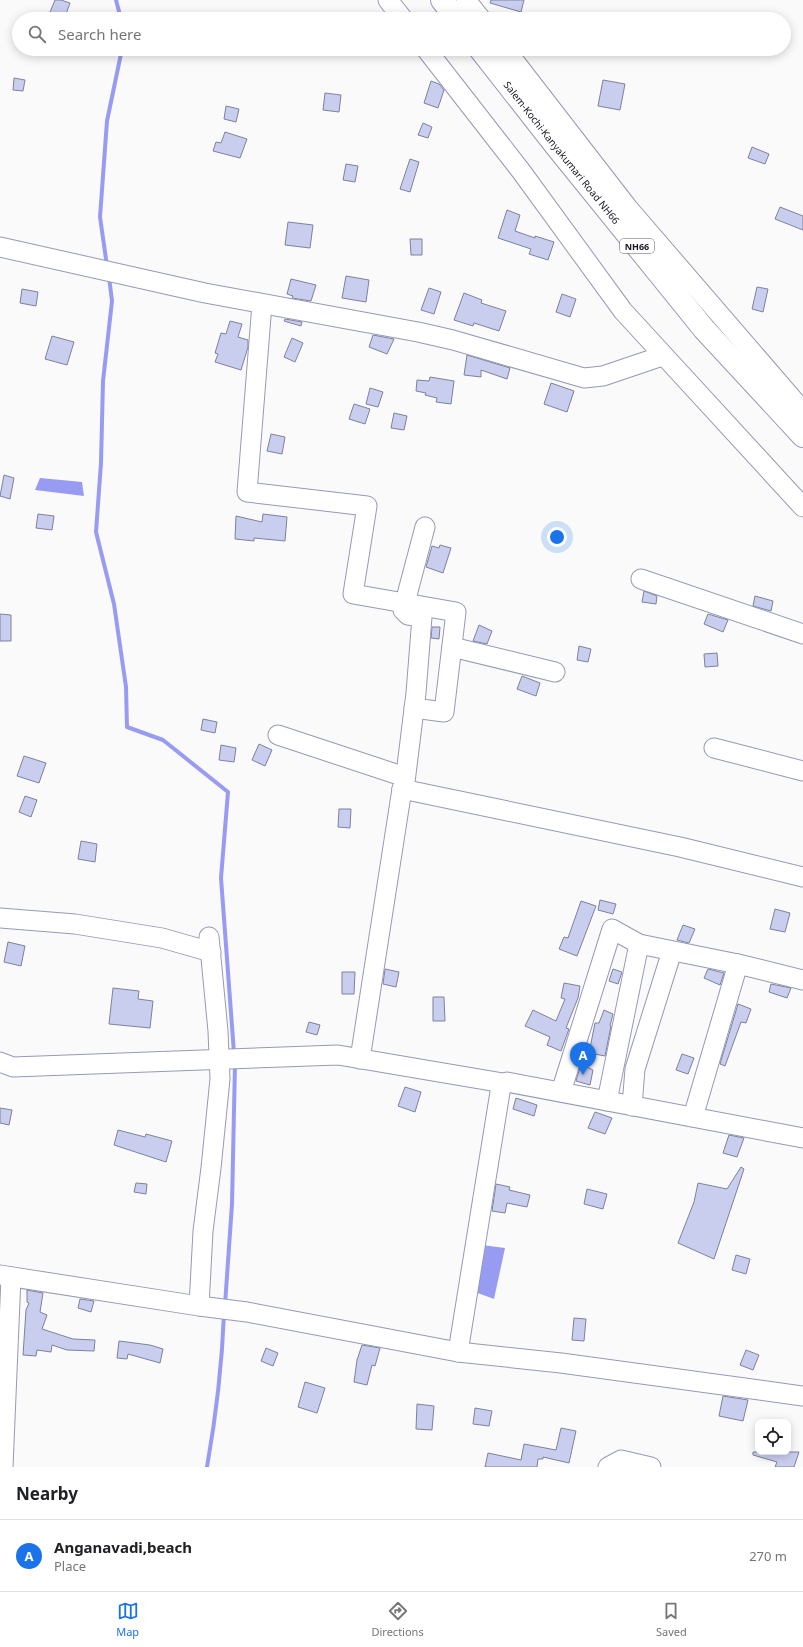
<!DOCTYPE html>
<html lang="en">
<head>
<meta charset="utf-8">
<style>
	body { margin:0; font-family:"Noto Sans",sans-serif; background:#f2f2f2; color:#202124 }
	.controls { position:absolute; right:12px; bottom:12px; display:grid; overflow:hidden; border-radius:8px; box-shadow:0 2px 10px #0003 }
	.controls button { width:36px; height:36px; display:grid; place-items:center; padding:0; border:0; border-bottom:1px solid #e0e0e0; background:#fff; color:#202124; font:20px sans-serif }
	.you { position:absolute; left:557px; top:537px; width:14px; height:14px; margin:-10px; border:3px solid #fff; border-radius:50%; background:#1a73e8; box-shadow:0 0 0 6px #1a73e833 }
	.badge { display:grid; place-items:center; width:26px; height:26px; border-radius:50%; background:#1a73e8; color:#fff; font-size:13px; font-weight:700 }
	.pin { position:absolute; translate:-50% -33px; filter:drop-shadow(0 1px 2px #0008) }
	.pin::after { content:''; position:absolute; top:21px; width:14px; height:12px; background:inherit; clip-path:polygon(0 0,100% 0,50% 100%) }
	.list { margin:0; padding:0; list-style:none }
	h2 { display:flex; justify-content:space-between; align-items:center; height:52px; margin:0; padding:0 16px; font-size:17px }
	h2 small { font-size:13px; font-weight:400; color:#757577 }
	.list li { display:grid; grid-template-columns:26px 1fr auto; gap:12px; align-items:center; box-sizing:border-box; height:72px; padding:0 16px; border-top:1px solid #e0e0e0 }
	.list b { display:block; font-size:15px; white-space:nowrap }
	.list p { margin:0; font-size:13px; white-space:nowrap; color:#757577 }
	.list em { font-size:13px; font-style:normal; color:#757577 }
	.icon { flex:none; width:22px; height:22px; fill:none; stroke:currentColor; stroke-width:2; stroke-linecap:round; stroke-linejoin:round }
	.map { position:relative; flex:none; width:803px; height:1467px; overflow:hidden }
	.search { position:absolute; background:#fff; box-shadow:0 2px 10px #0003; left:12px; right:12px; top:12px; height:44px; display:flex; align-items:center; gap:10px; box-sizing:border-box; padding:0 14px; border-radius:22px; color:#757577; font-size:15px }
	.sheet { height:124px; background:#fff }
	nav { display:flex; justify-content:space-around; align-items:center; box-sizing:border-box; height:56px; border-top:1px solid #e0e0e0; background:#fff; font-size:11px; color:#757577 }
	nav a { display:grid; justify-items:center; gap:2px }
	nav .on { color:#1a73e8 }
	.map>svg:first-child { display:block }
</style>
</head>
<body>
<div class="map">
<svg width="803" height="1467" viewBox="0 0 803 1467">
	<rect width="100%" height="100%" fill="#fafafa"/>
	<!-- water -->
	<g fill="#979cf2">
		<polygon points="40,478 82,482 84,496 35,490"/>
		<polygon points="466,1243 505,1248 494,1299 467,1289"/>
	</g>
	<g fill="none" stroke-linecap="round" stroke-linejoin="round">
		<!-- stream -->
		<g stroke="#979cf2" stroke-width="4">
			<polyline points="116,0 121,19"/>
			<polyline points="107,266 100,217 107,121 122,49"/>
			<polyline points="109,277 112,301 103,381 101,463 96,532 114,604 126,687 127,727 163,740 228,792 221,878 234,1053"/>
			<polyline points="225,1305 232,1204 235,1064"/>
			<path d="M207 1467C216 1416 222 1365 224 1314"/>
		</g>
	</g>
	<!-- building -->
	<g fill="#caceee" stroke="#7e819e">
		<polygon points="55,0 61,0 70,3 65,17 50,12"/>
		<polygon points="491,0 524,0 521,12 490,3"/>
		<polygon points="14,78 25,80 23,91 13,90"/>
		<polygon points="603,80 625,84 620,110 598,106"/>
		<polygon points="431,81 439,84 444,90 438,108 424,103"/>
		<polygon points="325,93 341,95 339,112 323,110"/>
		<polygon points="226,106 239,109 236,122 224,119"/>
		<polygon points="423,123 432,127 428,138 418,135"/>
		<polygon points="225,132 247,139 240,158 213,151 216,142 221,143"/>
		<polygon points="752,147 769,154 765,164 748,158"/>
		<polygon points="410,159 419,162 410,192 400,189"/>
		<polygon points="346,164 358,166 355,182 343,180"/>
		<polygon points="780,207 803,216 803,230 775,219"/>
		<polygon points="507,210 520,215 515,231 535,238 535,236 554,242 548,260 529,254 531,249 498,238"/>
		<polygon points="288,222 313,225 310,248 285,245"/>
		<polygon points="410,239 422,239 422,255 411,255"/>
		<polygon points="346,276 369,280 366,302 342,298"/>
		<polygon points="291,279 316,285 311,301 292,298 293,296 287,294"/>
		<polygon points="757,287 768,289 763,312 752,309"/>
		<polygon points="429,288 441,292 434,314 421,310"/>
		<polygon points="22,289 38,292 36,306 20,303"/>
		<polygon points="464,293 482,300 481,303 506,311 499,331 474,323 473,326 454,320"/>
		<polygon points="562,294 576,299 570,317 556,312"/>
		<polygon points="285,319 302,322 301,326 284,321"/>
		<polygon points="230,321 242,324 238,337 248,340 248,347 241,370 215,362 218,354 215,353 221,333 226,334"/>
		<polygon points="373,335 394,339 387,354 369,347"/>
		<polygon points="52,336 74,342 67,365 45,359"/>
		<polygon points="292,338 303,343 295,362 284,357"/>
		<polygon points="467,355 510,368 507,379 481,370 481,377 464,375"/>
		<polygon points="430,377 454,381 451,404 436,402 437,398 425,395 426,393 416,391 417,380 429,381"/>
		<polygon points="551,383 574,391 567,412 544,404"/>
		<polygon points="370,388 383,392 378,407 366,404"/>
		<polygon points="354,404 370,409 365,424 349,419"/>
		<polygon points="394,413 407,416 404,430 391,428"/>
		<polygon points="271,434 285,437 282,454 267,451"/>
		<polygon points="4,475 14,478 10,499 0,496"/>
		<polygon points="38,514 54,516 52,530 36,528"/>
		<polygon points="263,514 287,517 285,541 254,538 254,541 235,539 236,516 262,522"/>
		<polygon points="440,545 451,548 443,573 426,567 432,546 439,548"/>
		<polygon points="644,591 657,596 656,604 642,602"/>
		<polygon points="755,596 773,601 771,611 753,606"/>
		<polygon points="0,614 11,615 11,641 0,641"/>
		<polygon points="708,614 728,620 723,632 704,624"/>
		<polygon points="479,625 492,631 487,644 473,641"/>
		<polygon points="432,627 440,627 439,639 431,638"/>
		<polygon points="579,646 591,649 588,662 577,660"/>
		<polygon points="717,653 718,666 705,667 704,654"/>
		<polygon points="522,676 540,683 536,696 517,689"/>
		<polygon points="203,719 217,722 215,733 201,730"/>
		<polygon points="259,744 272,750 265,766 252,760"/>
		<polygon points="221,745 236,748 234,762 219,760"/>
		<polygon points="24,756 46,763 39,783 17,776"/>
		<polygon points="25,796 37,800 31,817 19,812"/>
		<polygon points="339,809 351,809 350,828 338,827"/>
		<polygon points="81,841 97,844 95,862 78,859"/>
		<polygon points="600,900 616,904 613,914 598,910"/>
		<polygon points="581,901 596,906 577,956 559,949 564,937 568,938"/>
		<polygon points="775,909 790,913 785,932 770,929"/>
		<polygon points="683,925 695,929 689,943 677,940"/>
		<polygon points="8,942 25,946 21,966 4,962"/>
		<polygon points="385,969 399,972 396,987 383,984"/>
		<polygon points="613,969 622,972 618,984 609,981"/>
		<polygon points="708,969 724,973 720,985 704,978"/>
		<polygon points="342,972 355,972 354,994 342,994"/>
		<polygon points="564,983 580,986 578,998 566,1028 569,1029 561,1051 547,1045 550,1037 525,1026 533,1010 556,1021 565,999 561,998"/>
		<polygon points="771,984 791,988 787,998 769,992"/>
		<polygon points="113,988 139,991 138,999 153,1001 150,1028 109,1024"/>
		<polygon points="433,997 444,997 445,1021 433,1021"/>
		<polygon points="738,1004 751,1009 746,1023 741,1022 725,1066 720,1064"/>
		<polygon points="604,1010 613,1014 610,1026 611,1026 605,1056 589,1053 595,1023 599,1023"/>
		<polygon points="309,1022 320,1025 317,1035 306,1032"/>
		<polygon points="682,1054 694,1058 688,1074 676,1070"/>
		<polygon points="581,1064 593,1070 590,1085 576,1081"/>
		<polygon points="405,1087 421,1092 415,1112 398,1106"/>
		<polygon points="516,1098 537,1105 534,1116 513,1109"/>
		<polygon points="0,1108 12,1110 9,1125 0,1123"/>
		<polygon points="595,1112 612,1118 605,1134 588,1128"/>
		<polygon points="118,1130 145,1137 146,1134 172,1141 166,1162 114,1145"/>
		<polygon points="729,1135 744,1138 737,1157 723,1153"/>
		<polygon points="741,1167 744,1169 714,1259 678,1243 694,1202 698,1183 727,1189"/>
		<polygon points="136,1183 147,1184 146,1194 134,1192"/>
		<polygon points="496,1184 510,1187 509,1190 530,1195 527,1207 507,1203 505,1213 492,1211"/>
		<polygon points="587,1189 607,1194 603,1209 584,1204"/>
		<polygon points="736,1255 750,1259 746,1274 732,1270"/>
		<polygon points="27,1290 43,1293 40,1312 47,1315 42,1329 73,1339 95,1340 94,1351 67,1350 52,1345 51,1352 37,1350 36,1356 23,1355 26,1310 29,1303 27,1302"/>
		<polygon points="80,1299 94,1301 91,1312 78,1308"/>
		<polygon points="574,1318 586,1319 584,1341 572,1340"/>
		<polygon points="119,1341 150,1345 163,1349 160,1363 128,1354 127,1359 117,1358"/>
		<polygon points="362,1345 380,1348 375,1366 372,1365 367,1385 354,1382 357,1360"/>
		<polygon points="266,1348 278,1353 273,1366 261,1361"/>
		<polygon points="746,1350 759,1355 753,1370 740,1365"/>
		<polygon points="305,1382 325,1388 317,1413 298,1407"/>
		<polygon points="723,1396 748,1400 743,1421 719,1416"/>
		<polygon points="417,1404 434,1406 432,1430 416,1429"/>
		<polygon points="475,1408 492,1411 489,1426 473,1424"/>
		<polygon points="561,1428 576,1431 569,1463 543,1457 543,1459 538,1459 537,1467 485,1467 488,1453 521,1460 524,1444 556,1450"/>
		<polygon points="753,1452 799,1452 794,1467 775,1467 777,1462 753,1455"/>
	</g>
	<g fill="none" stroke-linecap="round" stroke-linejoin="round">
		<!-- minor casing -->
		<g stroke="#9699b7" stroke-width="21">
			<g id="minor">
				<polyline points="388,0 403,19"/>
				<polyline points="466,0 481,19"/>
				<polyline points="426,49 521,171 623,311 803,507"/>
				<polyline points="505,49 628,208 803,411"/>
				<polyline points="0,247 205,293 418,332 453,340 584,378 603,376 662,356"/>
				<polyline points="262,304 247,492 367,506 353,594 456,612 444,712 414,708"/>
				<polyline points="425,527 403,610 408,615 422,617 416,693 405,782 402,789 680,847 803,877"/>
				<polyline points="641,579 803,634"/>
				<polyline points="452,647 555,672"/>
				<polyline points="278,735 405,777"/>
				<polyline points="714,748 803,771"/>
				<polyline points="0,918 75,924 162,938 211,952"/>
				<polyline points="738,964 803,980"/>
				<polyline points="360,1059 402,789"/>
				<polyline points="0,1062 13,1067 338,1055 503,1083"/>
				<polyline points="561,1092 612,929 639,944 738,964 693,1117"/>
				<polyline points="607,1101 639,944"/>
				<polyline points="632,1106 635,1069 672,951"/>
				<polyline points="0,1275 199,1306 247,1312 458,1352 561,1363 803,1396"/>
				<polyline points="199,1306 203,1231 211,1168 220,1079 218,1031 209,937"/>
				<polyline points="458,1352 501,1086 507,1082 803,1138"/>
				<polyline points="3,1467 11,1277"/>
				<polyline points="608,1467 621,1460 651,1467"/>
			</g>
		</g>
		<!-- highway casing -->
		<g stroke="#9699b7" stroke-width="24">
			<g id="highway">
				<polyline points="442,0 457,19"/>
				<path id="s1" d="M480 49 556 146 704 329 803 436"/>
			</g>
		</g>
		<!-- minor -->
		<use href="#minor" stroke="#fff" stroke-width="19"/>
		<!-- highway -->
		<use href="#highway" stroke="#fff" stroke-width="22"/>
	</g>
	<g text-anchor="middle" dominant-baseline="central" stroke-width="4" stroke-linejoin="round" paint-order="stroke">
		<!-- shield labels -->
		<rect fill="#fff" stroke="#5b5c64" stroke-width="1" x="620" y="239" width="34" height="14" rx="3"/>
		<g font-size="9" font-weight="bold" fill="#151621">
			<text x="637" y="246">NH66</text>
		</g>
		<!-- street labels -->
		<g font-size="10" fill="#151621" stroke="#fff">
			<text stroke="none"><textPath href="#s1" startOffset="132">Salem-Kochi-Kanyakumari Road NH66</textPath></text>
		</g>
	</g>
</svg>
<div class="controls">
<button><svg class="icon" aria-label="locate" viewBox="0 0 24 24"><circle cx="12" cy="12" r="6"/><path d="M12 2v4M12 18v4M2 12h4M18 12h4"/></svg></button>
</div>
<div class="you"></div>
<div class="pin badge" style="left:583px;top:1075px">A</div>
<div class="search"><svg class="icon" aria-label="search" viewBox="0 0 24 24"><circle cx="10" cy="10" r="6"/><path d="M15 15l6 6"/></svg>Search here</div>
</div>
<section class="sheet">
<h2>Nearby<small></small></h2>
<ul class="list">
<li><span class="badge">A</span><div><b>Anganavadi,beach</b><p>Place</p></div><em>270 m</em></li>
</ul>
</section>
<nav>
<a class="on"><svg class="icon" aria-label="map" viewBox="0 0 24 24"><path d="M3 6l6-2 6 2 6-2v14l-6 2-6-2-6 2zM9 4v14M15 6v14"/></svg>Map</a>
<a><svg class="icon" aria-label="directions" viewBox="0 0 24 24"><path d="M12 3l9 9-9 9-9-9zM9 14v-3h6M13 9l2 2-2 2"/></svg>Directions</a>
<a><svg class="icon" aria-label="saved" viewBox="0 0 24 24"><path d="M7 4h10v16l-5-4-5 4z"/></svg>Saved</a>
</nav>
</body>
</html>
